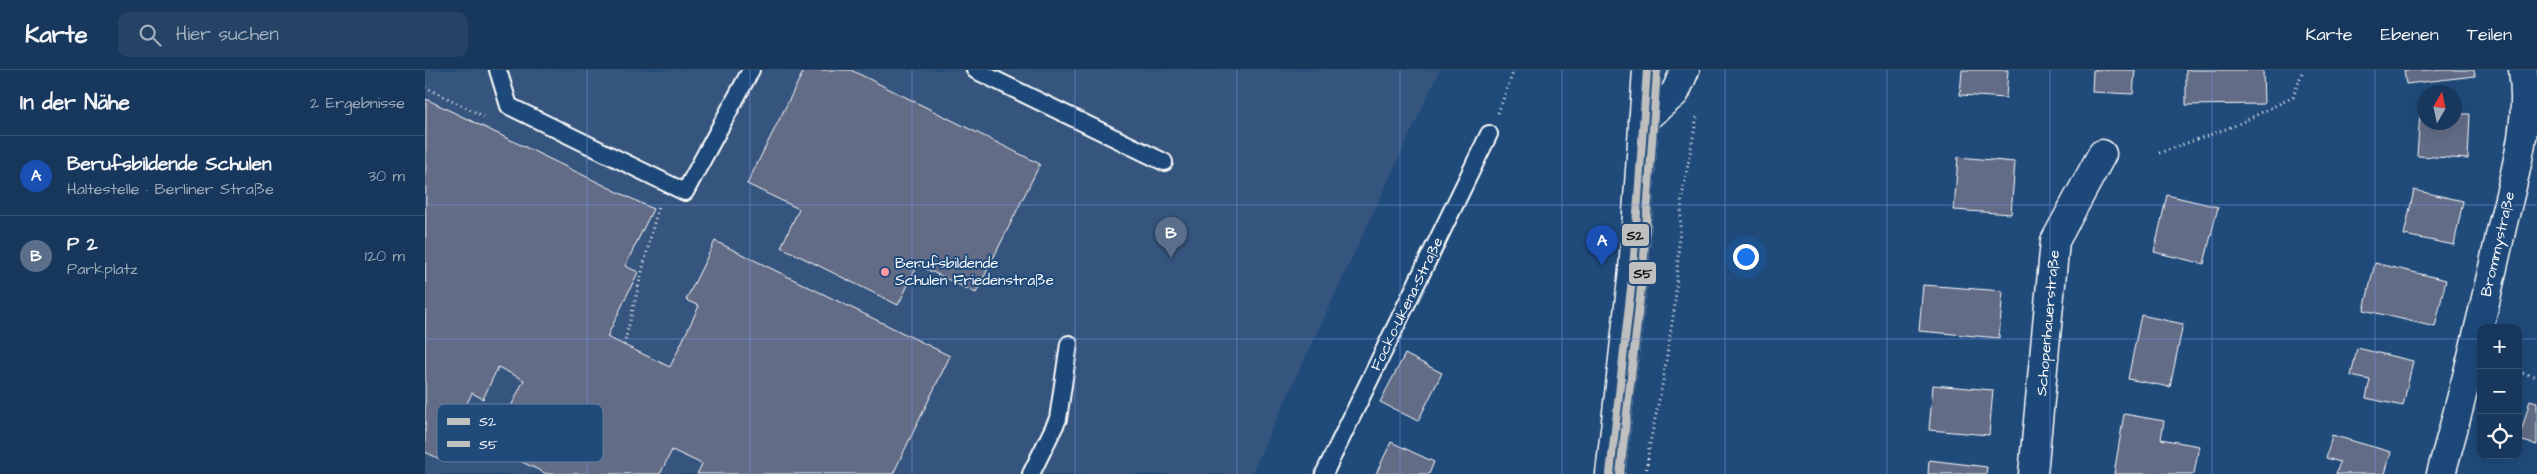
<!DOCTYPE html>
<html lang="de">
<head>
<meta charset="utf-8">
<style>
	body { margin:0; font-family:"Architects Daughter",sans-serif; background:#244365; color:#f1f3f6 }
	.controls { position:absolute; right:15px; bottom:15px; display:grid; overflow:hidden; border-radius:10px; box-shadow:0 5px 20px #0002 }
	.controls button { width:45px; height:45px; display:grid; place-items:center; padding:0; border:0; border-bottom:1px solid #365272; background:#17385c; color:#f1f3f6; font:25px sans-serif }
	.compass { position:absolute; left:1992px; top:15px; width:45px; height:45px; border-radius:50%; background:#17385c; box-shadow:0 5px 20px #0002; rotate:9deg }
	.you { position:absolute; left:1320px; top:186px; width:18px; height:18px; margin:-12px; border:4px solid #fff; border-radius:50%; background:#1a73e8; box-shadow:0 0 0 8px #1a73e833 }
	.badge { display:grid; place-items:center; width:32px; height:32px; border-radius:50%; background:#d6ab8b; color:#fff; font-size:16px; font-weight:700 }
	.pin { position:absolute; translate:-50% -41px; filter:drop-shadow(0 1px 2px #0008) }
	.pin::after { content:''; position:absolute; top:26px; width:18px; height:15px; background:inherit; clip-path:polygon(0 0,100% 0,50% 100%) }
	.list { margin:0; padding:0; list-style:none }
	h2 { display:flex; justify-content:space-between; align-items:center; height:65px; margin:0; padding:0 20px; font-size:21px }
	h2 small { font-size:16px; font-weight:400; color:#9eacbb }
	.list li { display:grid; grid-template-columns:32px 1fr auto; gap:15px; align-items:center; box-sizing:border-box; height:80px; padding:0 20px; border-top:1px solid #365272 }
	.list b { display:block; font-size:19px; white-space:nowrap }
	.list p { margin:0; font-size:16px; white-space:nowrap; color:#9eacbb }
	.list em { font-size:16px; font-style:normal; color:#9eacbb }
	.icon { flex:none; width:28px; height:28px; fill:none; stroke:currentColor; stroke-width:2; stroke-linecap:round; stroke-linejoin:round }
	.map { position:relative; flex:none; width:2112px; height:404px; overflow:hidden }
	header { display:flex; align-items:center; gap:30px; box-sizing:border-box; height:70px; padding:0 25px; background:#17385c; border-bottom:1px solid #365272 }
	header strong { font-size:24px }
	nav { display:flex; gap:28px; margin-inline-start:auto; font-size:18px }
	.search { width:350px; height:45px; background:#244365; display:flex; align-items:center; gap:12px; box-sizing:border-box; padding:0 18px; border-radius:10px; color:#9eacbb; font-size:19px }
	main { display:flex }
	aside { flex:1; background:#17385c }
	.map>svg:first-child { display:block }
</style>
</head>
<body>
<header>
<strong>Karte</strong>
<div class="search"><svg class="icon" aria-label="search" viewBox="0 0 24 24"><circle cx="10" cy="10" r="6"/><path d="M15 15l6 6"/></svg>Hier suchen</div>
<nav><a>Karte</a><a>Ebenen</a><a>Teilen</a></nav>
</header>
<main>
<aside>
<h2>In der Nähe<small>2 Ergebnisse</small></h2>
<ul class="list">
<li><span class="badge" style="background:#1a4fb4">A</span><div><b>Berufsbildende Schulen</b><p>Haltestelle · Berliner Straße</p></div><em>30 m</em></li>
<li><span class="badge" style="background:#5c6f8a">B</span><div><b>P 2</b><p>Parkplatz</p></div><em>120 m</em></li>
</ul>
</aside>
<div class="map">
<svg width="2112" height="404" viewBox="0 0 2112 404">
	<rect width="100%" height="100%" fill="#1f4a7a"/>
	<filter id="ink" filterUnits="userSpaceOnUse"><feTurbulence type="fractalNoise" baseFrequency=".02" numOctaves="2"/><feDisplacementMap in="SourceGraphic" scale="10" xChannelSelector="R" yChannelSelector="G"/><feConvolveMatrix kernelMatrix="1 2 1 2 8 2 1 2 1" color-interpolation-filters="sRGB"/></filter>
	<g filter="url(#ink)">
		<!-- built -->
		<polygon fill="#34547e" points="0,0 1015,0 826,404 0,404"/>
		<!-- building -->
		<g fill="#646c86" stroke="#fff">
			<polygon points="379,0 426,0 615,94 551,223 493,195 473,235 356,177 374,139 322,114"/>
			<polygon points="1537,0 1583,0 1581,28 1535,25"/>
			<polygon points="1668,0 1710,0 1708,24 1667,22"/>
			<polygon points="1761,0 1838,0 1839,34 1761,35"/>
			<polygon points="1979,0 2049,0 2050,6 1981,14"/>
			<polygon points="1,29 228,139 200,196 213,202 182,267 245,297 274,236 261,230 290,171 525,286 468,404 272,404 277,394 247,380 235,404 122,404 66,377 99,310 73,297 58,329 47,323 15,389 0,382"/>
			<polygon points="1995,42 2000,42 2000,52 2030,52 2030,44 2045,44 2043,89 1992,86"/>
			<polygon points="1533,87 1590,92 1586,144 1529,140"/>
			<polygon points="1989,120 2038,131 2029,175 1979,165"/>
			<polygon points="1742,125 1793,137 1779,194 1729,182"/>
			<polygon points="1950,193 2021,210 2010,257 1939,240"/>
			<polygon points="1498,215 1578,221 1574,268 1494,261"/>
			<polygon points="1716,245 1758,254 1745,317 1703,309"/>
			<polygon points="1932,278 1988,291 1978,336 1941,328 1945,310 1926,306"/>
			<polygon points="980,284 1017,303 993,351 955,332"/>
			<polygon points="1508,315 1568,320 1564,365 1504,360"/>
			<polygon points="2105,330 2112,332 2112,375 2094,370"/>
			<polygon points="1699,344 1739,351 1736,369 1774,376 1769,404 1689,404"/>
			<polygon points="1907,365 1966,382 1960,404 1911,404 1915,392 1901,388"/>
			<polygon points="966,372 1009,392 1004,404 951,404"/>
			<polygon points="1504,390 1562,397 1561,404 1503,404"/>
		</g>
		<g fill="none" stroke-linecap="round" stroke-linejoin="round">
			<!-- lane casing -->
			<g stroke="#fff" stroke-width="20">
				<g id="lane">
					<polyline points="73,0 84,36 260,122 326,0"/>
					<polyline points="550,0 739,92"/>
					<polyline points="606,404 633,349 644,274"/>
					<polyline points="899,404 1064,64"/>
				</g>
			</g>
			<!-- street casing -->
			<g stroke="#fff" stroke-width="31">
				<g id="street">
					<polyline points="1608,404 1630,171 1677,84"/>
					<path d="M2016 404C2039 322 2059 240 2077 157 2089 106 2106 53 2098 0"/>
				</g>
			</g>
			<!-- secondary casing -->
			<g stroke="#fff" stroke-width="31">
				<g id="secondary">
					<polyline points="1218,50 1250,23 1260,0"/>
					<polyline points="1185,404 1208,200 1222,0"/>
				</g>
			</g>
			<!-- path -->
			<g stroke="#fff" stroke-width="3" stroke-dasharray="1 4" stroke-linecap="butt">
				<polyline points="0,17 62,48"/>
				<polyline points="1073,43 1089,0"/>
				<polyline points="1734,83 1809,56 1868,27 1878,0"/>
				<polyline points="199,275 233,137"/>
				<polyline points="2093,302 2112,307"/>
				<polyline points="1221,404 1224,378 1238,311 1250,234 1257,127 1272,46"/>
			</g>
			<!-- lane -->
			<use href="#lane" stroke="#1f4a7a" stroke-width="16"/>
			<!-- street -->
			<use href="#street" stroke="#1f4a7a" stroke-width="28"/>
			<!-- secondary -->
			<use href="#secondary" stroke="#1f4a7a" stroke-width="28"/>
			<!-- bus-1 casing -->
			<g stroke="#1f4a7a" stroke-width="11">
				<polyline id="bus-1" points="1185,404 1208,200 1222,0"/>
			</g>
			<!-- bus-2 casing -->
			<g stroke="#1f4a7a" stroke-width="11">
				<polyline id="bus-2" points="1195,404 1218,201 1232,1"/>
			</g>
			<!-- bus-1 -->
			<use href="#bus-1" stroke="#bfbfbf" stroke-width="8"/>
			<!-- bus-2 -->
			<use href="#bus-2" stroke="#bfbfbf" stroke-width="8"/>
		</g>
	</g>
	<!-- grid -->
	<path fill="none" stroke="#7795e8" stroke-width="1" stroke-opacity="0.55" d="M162 0V404M325 0V404M487 0V404M650 0V404M812 0V404M975 0V404M1137 0V404M1300 0V404M1462 0V404M1625 0V404M1787 0V404M1950 0V404M0 135H2112M0 269H2056M2093 269H2112"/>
	<!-- markers -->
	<circle fill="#ff9aa2" stroke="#1f4a7a" stroke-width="2" cx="460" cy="202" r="5"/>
	<g text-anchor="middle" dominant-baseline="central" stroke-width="4" stroke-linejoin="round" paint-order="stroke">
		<!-- street labels -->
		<g font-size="15" fill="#fff" stroke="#1f4a7a">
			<text transform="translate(2073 174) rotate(-77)">Brommystraße</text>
			<text transform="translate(982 234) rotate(-64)">Focko-Ukena-Straße</text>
			<text transform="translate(1623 253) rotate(-85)">Schopenhauerstraße</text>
		</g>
		<!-- poi labels -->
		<g font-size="15" fill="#fff" stroke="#1f4a7a" text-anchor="start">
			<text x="470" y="193">Berufsbildende<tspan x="470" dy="17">Schulen Friedenstraße</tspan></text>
		</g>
	</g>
	<!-- legend -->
	<rect x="12" y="334" width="166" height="58" rx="8" fill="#1f4a7a" stroke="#6280a2" stroke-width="1"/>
	<rect x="22" y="348" width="23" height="7" fill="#bfbfbf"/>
	<rect x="22" y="371" width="23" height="6" fill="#bfbfbf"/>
	<g font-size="14" fill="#fff">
		<text x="54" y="356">S2</text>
		<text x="54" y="379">S5</text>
	</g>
	<g stroke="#1f4a7a" stroke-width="2">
		<rect x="1196" y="153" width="29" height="24" rx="5" fill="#bfbfbf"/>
		<rect x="1203" y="191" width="29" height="24" rx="5" fill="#bfbfbf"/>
	</g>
	<g font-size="14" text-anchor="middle" font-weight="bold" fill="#111">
		<text x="1210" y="170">S2</text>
		<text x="1218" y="208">S5</text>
	</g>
</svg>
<div class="controls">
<button>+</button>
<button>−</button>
<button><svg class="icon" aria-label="locate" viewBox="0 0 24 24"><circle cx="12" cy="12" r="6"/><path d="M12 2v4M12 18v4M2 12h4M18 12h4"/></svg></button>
</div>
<svg class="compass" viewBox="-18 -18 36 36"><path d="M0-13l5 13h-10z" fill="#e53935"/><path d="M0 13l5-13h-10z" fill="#9eacbb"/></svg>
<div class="you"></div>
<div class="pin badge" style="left:1177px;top:196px;background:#1a4fb4">A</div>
<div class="pin badge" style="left:746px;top:188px;background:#5c6f8a">B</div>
</div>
</main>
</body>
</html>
